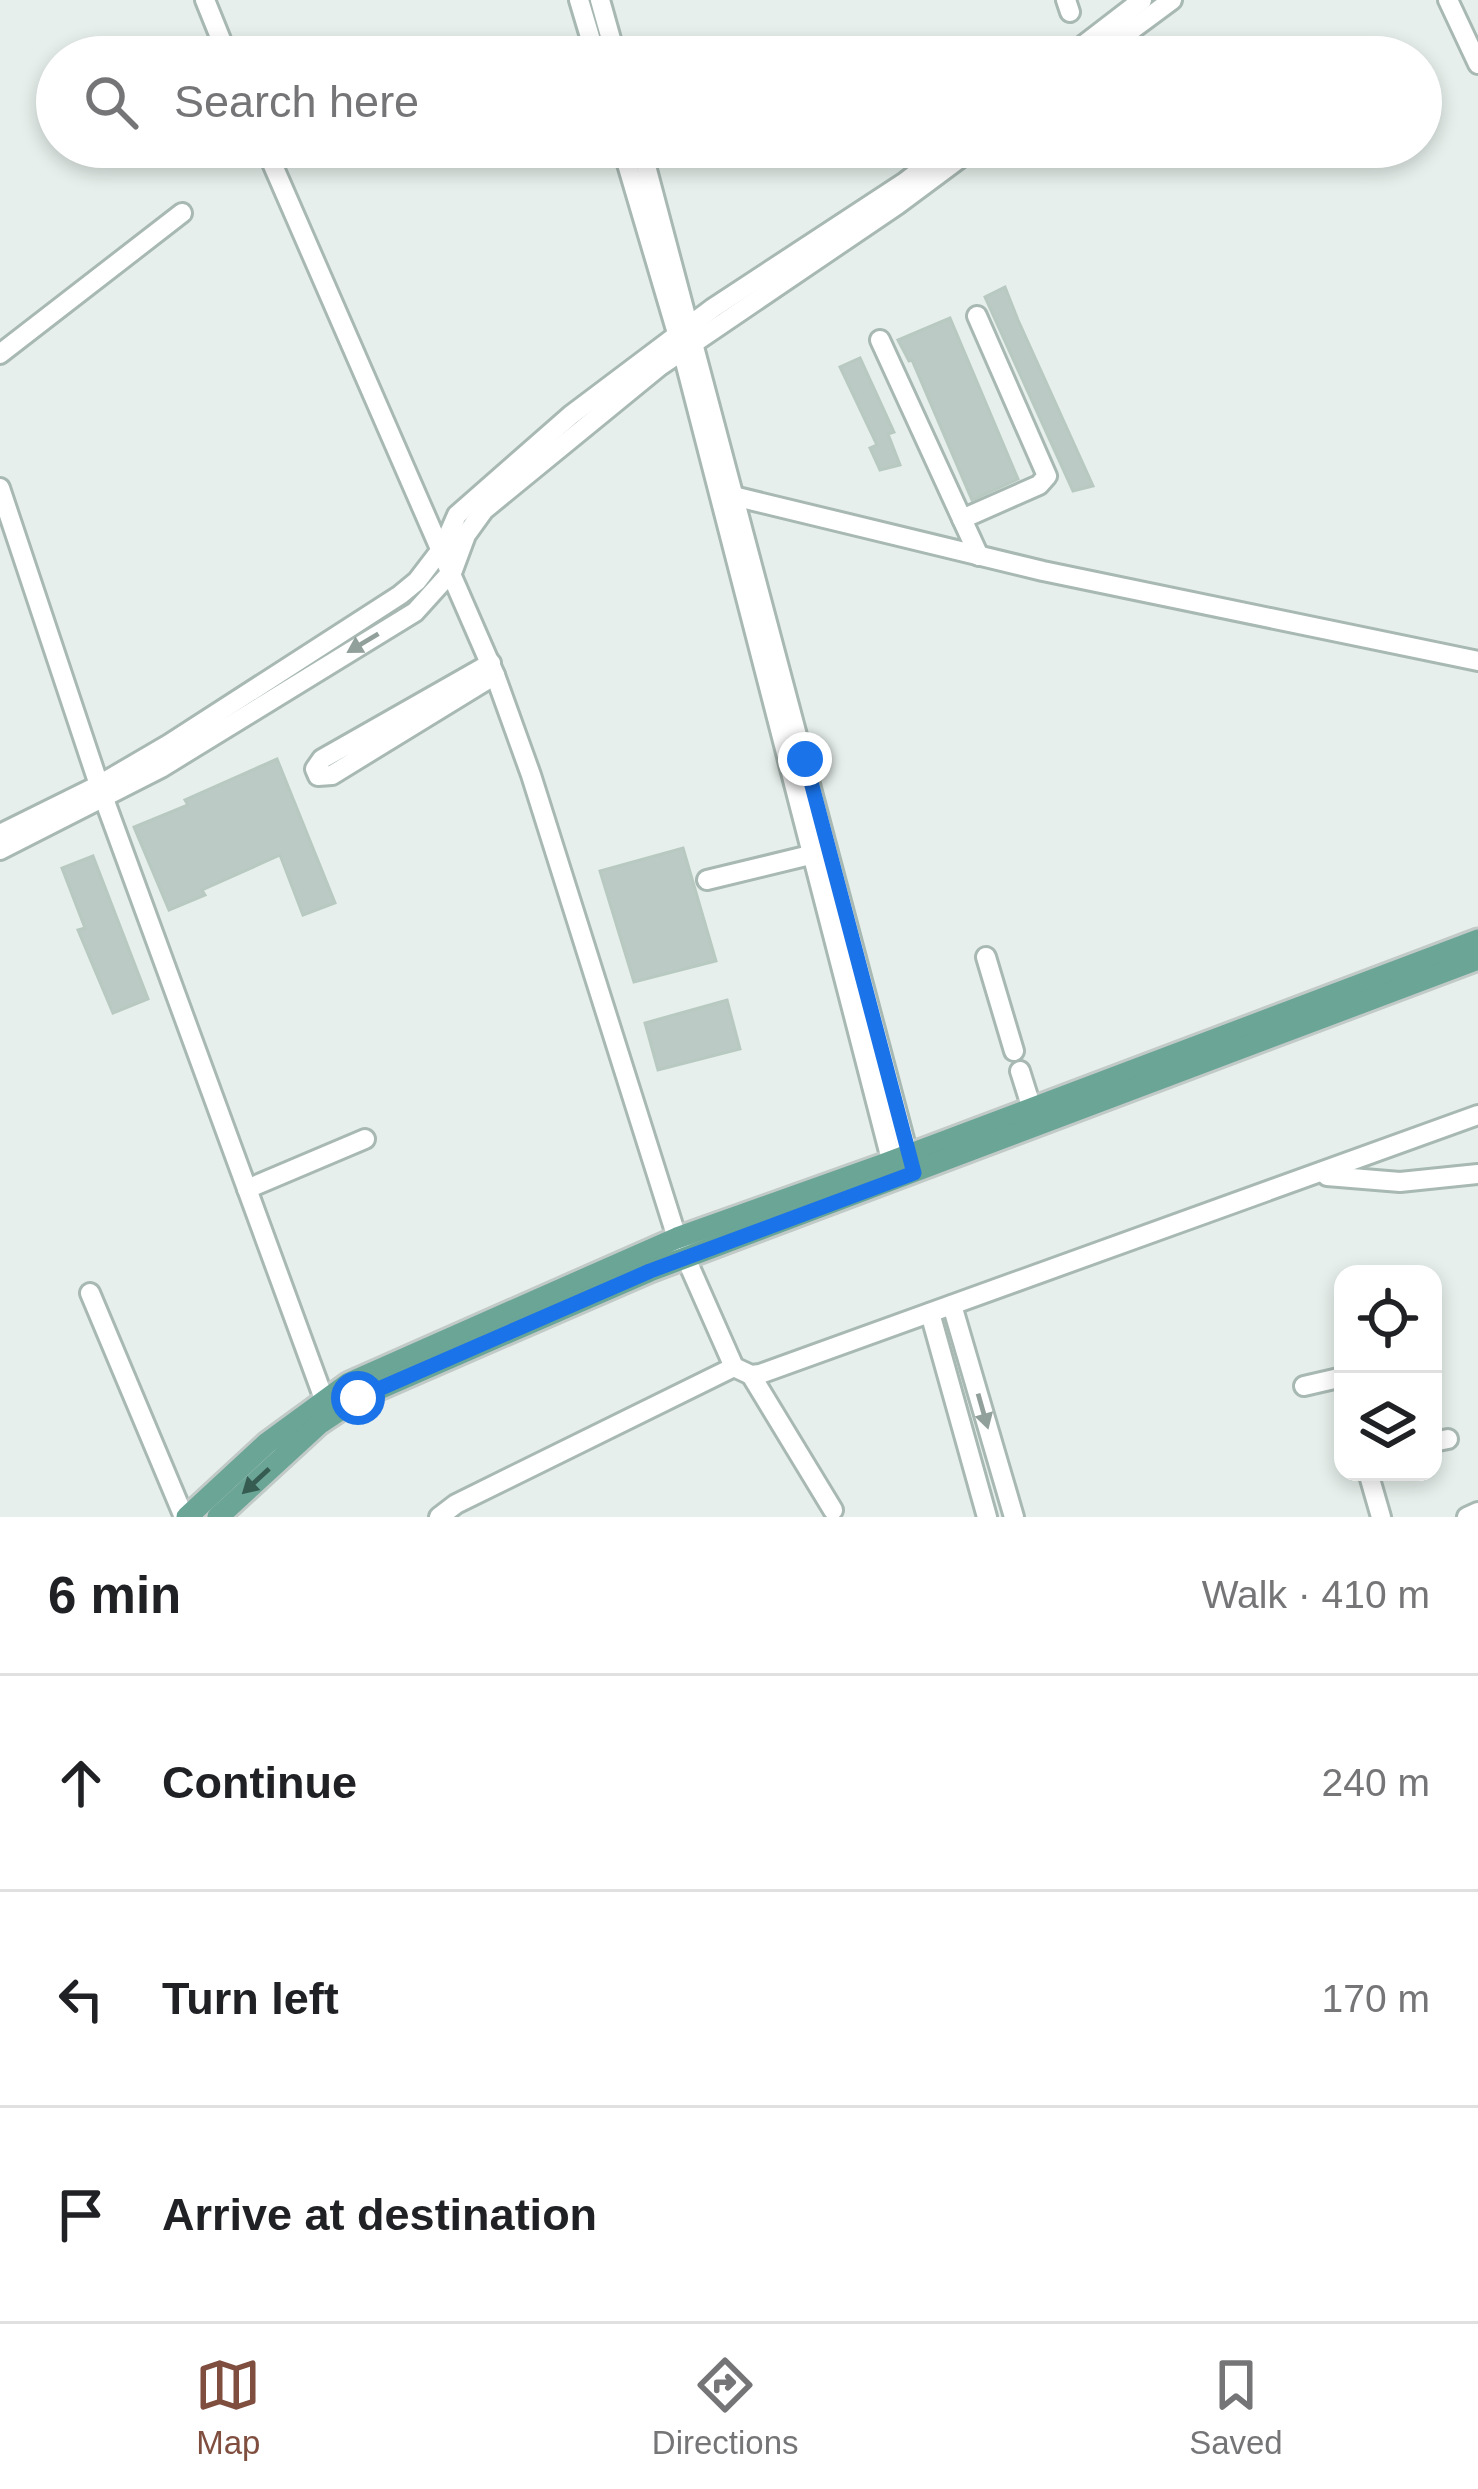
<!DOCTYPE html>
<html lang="en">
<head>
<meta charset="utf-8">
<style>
	body { margin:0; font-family:Helvetica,sans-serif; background:#f2f2f2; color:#202124 }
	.controls { position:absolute; right:36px; bottom:36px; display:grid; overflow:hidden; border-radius:24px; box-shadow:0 6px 18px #0003 }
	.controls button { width:108px; height:108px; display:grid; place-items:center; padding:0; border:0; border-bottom:3px solid #e0e0e0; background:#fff; color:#202124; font:60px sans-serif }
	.stop { position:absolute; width:36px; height:36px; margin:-27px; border:9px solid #1a73e8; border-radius:50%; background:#fff }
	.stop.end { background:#1a73e8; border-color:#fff; box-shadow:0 3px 12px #0008 }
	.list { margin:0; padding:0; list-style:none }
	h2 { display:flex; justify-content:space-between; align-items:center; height:156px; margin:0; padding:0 48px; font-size:51px }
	h2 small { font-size:39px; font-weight:400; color:#757577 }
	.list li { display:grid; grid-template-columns:78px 1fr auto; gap:36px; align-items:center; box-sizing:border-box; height:216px; padding:0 48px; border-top:3px solid #e0e0e0 }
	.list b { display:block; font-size:45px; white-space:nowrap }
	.list em { font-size:39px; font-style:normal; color:#757577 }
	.icon { flex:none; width:66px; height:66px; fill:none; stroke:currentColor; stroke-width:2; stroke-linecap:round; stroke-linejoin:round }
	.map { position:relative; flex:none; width:1478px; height:1517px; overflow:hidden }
	.search { position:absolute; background:#fff; box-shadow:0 6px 18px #0003; left:36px; right:36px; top:36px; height:132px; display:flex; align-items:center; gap:30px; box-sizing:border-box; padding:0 42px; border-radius:66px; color:#757577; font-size:45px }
	.sheet { height:804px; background:#fff }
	nav { display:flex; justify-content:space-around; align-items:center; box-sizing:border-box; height:168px; border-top:3px solid #e0e0e0; background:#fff; font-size:33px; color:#757577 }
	nav a { display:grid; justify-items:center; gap:6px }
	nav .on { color:#7f4e3f }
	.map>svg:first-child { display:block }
</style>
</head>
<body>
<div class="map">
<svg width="1478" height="1517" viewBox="0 0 1478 1517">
	<rect width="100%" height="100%" fill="#e6efeb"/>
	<!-- building -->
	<g fill="#bbcac4" stroke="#b8c9c2" stroke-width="3">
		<polygon points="1005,287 1018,320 1093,486 1073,491 985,297"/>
		<polygon points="950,318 1018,479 972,500 912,360 909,361 898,340"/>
		<polygon points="860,358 894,432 888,434 900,465 880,470 870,448 877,445 840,367"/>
		<polygon points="277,759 335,903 303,915 280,855 202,890 205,895 169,910 134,827 188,805 185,800"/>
		<polygon points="683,848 716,961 634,982 600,871"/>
		<polygon points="93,856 148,999 113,1013 78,930 85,928 62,868"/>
		<polygon points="727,1000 740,1049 658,1070 645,1023"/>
	</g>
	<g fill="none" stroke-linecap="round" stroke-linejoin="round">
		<!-- minor casing -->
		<g stroke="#a8b8b2" stroke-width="24">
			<g id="minor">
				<polyline points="205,0 228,57"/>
				<polyline points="579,0 596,57"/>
				<polyline points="600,0 616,57"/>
				<polyline points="1066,0 1070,12"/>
				<polyline points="1448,0 1478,64"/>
				<polyline points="1068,57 1142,0"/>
				<polyline points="1095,57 1172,0"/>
				<polyline points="265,147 495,675 531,775 677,1238 734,1367 751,1375 760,1374 1478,1115"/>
				<polyline points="622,147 682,350 895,1175"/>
				<polyline points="641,147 912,1169"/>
				<polyline points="880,340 979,556"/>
				<polyline points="0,354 182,213"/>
				<polyline points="0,488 99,785 324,1399"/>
				<polyline points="729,495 1043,571 1478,661"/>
				<polyline points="962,519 1039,485 1047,476 977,316"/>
				<polyline points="491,663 322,759 315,769 318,776 332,775 495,675"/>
				<polyline points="0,834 99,785 169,744 400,595 417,581 443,547 457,515 571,415 713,308 905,182 950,147"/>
				<polyline points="0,850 161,768 415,612 453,570 466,535 484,510 660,366 897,205 975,147"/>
				<polyline points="707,880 810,855"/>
				<polyline points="986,957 1014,1051"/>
				<polyline points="1020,1071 1032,1109"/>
				<polyline points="1327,1176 1400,1182 1478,1174"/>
				<polyline points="247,1189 365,1139"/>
				<polyline points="90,1293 184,1517"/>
				<polyline points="952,1305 1014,1517"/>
				<polyline points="930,1313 987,1517"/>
				<polyline points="751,1375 833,1510"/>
				<polyline points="1304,1386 1343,1377"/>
				<polyline points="1433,1442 1448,1439"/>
				<polyline points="1368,1472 1381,1517"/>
				<polyline points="439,1517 456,1504 734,1367"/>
				<polyline points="1467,1517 1478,1512"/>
			</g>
		</g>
		<!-- major casing -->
		<g stroke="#c2cac8" stroke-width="27">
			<g id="major">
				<polyline points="187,1517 267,1443 349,1383 677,1238 882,1165 1478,940"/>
				<polyline points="218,1517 319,1424 358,1398 650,1271 1478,959"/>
			</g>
		</g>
		<!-- minor -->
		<use href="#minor" stroke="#fff" stroke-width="18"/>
		<!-- major -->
		<use href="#major" stroke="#6aa596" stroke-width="21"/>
	</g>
	<!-- one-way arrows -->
	<defs><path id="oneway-solid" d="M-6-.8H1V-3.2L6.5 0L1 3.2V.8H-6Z" transform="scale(3)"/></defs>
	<g fill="#92a09c">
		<use href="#oneway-solid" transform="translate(363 643) rotate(149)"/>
		<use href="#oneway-solid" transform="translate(983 1411) rotate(74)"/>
	</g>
	<use fill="#365b51" href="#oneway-solid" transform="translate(256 1481) rotate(137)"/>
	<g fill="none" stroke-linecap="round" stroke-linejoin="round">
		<!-- route -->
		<polyline stroke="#1a73e8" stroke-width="15" points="358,1398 650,1271 914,1173 805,759"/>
	</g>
</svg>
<div class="controls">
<button><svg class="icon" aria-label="locate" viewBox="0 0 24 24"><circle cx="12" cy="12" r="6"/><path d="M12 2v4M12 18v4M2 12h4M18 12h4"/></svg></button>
<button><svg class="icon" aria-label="layers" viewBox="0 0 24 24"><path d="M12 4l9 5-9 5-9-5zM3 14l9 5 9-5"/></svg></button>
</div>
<div class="stop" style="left:358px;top:1398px"></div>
<div class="stop end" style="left:805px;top:759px"></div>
<div class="search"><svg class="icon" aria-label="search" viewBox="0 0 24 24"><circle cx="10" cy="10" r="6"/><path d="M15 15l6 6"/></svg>Search here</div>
</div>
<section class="sheet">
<h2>6 min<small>Walk · 410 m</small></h2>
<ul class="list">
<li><svg class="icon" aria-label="ahead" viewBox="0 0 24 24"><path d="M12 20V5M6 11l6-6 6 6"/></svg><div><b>Continue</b></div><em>240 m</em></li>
<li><svg class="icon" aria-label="left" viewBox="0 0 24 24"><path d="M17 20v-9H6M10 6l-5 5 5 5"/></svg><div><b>Turn left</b></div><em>170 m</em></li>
<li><svg class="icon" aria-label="arrive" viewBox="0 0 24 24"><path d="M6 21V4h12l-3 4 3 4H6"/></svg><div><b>Arrive at destination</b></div></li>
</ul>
</section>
<nav>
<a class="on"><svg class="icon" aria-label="map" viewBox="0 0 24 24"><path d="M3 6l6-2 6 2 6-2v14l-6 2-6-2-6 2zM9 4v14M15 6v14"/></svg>Map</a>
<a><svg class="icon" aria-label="directions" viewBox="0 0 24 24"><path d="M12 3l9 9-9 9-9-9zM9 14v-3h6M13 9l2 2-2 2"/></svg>Directions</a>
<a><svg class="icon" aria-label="saved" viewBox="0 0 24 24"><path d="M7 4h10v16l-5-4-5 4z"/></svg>Saved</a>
</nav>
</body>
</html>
